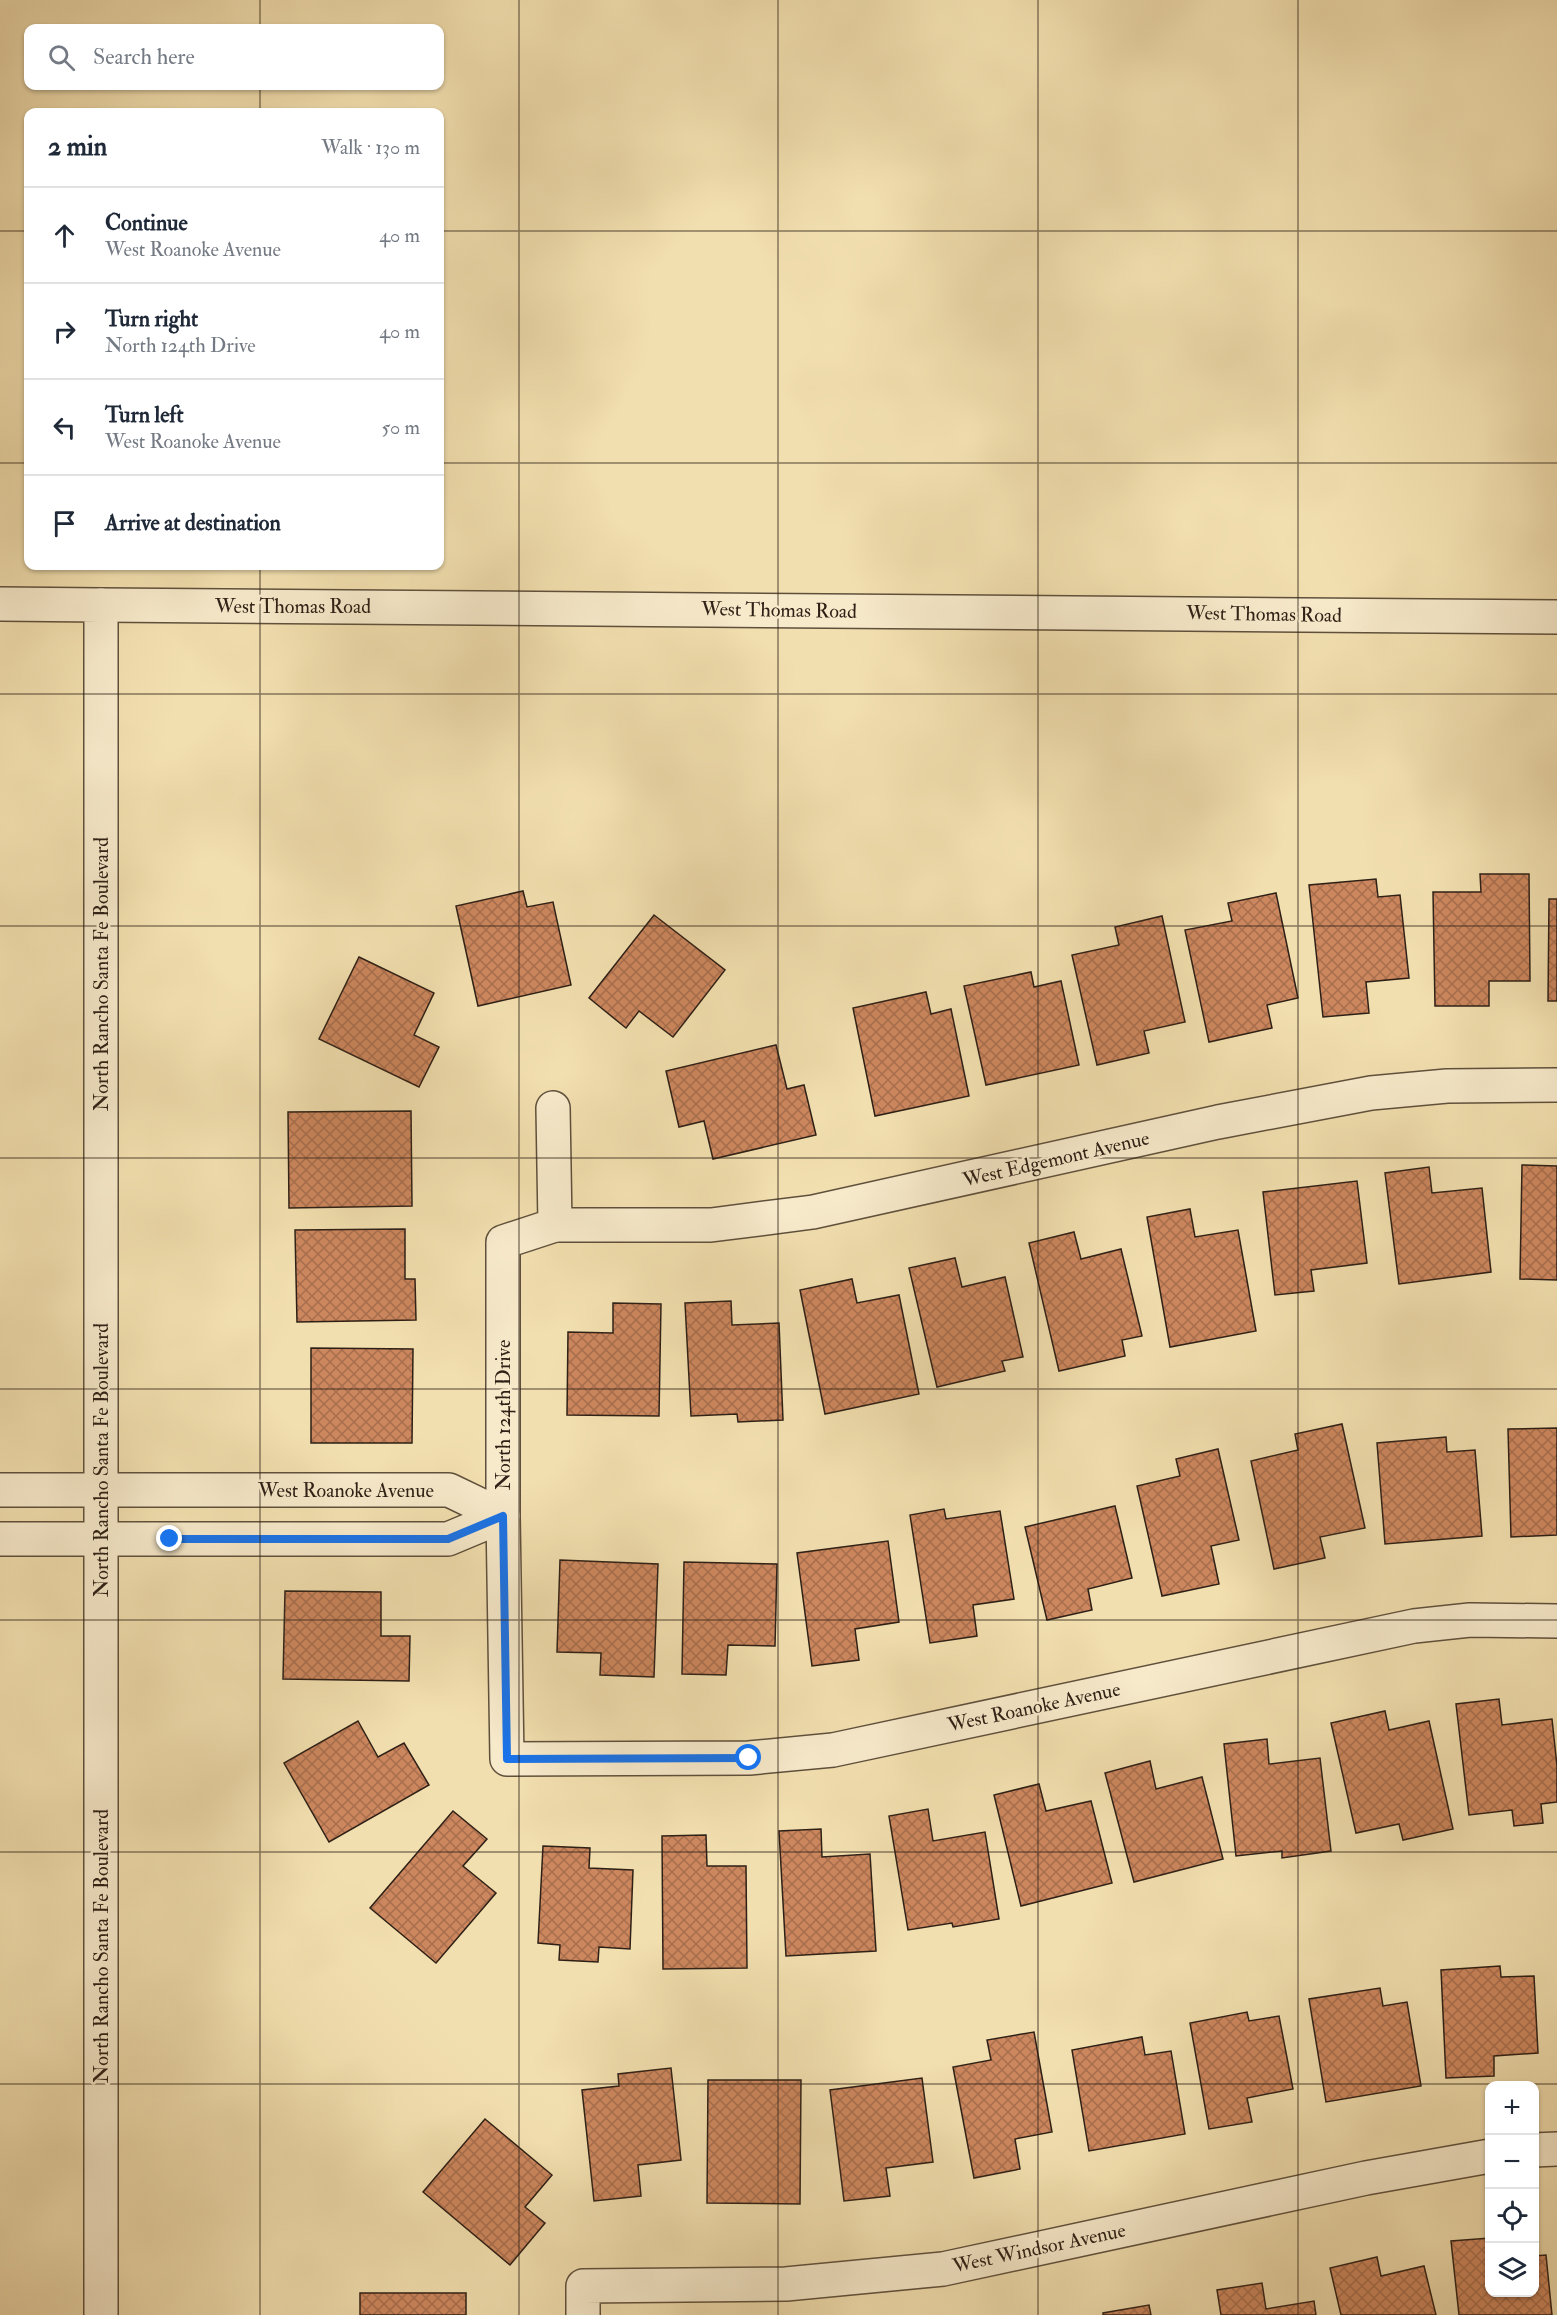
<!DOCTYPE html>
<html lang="en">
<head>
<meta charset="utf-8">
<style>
	body { margin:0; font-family:"IM FELL Double Pica",serif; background:#f6f6f7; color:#1f2937 }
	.controls { position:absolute; right:18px; bottom:18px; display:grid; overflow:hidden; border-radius:12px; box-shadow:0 2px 4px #0004 }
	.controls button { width:54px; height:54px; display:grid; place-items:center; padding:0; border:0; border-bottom:2px solid #e0e1e3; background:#fff; color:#1f2937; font:30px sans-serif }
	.stop { position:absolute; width:18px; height:18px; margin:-14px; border:4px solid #1a73e8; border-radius:50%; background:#fff }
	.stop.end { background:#1a73e8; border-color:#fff; box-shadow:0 2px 6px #0008 }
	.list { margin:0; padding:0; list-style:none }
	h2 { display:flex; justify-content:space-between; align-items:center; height:78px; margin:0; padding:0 24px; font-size:26px }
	h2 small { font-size:20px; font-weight:400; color:#747a83 }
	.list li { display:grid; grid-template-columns:39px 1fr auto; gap:18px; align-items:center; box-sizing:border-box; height:96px; padding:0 24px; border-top:2px solid #e0e1e3 }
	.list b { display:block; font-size:22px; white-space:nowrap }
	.list p { margin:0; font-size:20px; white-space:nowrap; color:#747a83 }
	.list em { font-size:20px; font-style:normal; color:#747a83 }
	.icon { flex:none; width:33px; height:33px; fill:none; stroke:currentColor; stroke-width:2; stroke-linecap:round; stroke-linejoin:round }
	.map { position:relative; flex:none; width:1557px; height:2315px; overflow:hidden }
	.search { position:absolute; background:#fff; box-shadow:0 2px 4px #0004; left:24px; top:24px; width:420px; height:66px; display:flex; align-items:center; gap:15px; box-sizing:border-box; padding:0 21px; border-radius:12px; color:#747a83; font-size:22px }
	.panel { position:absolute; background:#fff; box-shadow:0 2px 4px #0004; left:24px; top:108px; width:420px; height:462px; border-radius:12px }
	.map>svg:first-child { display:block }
</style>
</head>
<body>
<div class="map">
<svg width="1557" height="2315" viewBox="0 0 1557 2315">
	<defs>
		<pattern id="building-cross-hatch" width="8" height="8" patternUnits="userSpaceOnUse" patternTransform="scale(1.5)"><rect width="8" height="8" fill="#cd875e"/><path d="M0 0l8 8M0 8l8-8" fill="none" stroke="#a76e4d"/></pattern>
	</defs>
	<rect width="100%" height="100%" fill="#f2dfaf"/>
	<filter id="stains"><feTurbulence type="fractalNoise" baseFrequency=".00333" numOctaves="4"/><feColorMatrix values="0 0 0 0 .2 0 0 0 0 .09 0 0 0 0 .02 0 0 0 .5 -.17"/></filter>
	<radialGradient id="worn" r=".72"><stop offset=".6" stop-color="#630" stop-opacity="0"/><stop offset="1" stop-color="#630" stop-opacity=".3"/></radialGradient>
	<!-- building -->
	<g fill="url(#building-cross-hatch)" stroke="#2e2016" stroke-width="1.5">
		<polygon points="1480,874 1529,874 1530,981 1489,981 1489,1006 1435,1006 1433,892 1481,892"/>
		<polygon points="1376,879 1378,897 1400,895 1409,978 1366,982 1369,1013 1323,1017 1309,885"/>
		<polygon points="523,891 527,907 553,902 571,985 478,1006 456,906"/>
		<polygon points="1276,893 1298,998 1267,1005 1272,1028 1209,1042 1185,930 1232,921 1228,903"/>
		<polygon points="1549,899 1557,899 1557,1001 1548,1001"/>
		<polygon points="654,915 725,970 673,1037 639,1011 626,1028 589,998"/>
		<polygon points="1162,916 1185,1022 1144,1031 1149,1053 1097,1065 1072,955 1119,945 1115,927"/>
		<polygon points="359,957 434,993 414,1035 439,1047 419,1087 319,1039"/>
		<polygon points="1031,972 1034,987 1061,981 1079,1065 986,1085 964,986"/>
		<polygon points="926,992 931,1014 951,1009 969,1096 875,1116 853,1008"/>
		<polygon points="776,1045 787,1089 804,1085 816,1135 713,1159 704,1121 679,1127 666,1071"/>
		<polygon points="411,1111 412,1206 289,1208 288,1112"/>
		<polygon points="1522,1165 1557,1166 1557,1280 1520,1279"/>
		<polygon points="1429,1167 1432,1193 1482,1188 1491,1272 1399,1284 1385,1173"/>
		<polygon points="1357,1181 1367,1263 1311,1270 1314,1291 1275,1295 1263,1192"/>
		<polygon points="1190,1209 1195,1237 1238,1230 1256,1331 1170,1347 1147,1217"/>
		<polygon points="405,1229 405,1279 415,1279 416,1320 297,1322 295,1230"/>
		<polygon points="1074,1232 1081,1259 1121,1249 1142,1336 1122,1340 1125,1356 1059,1371 1029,1243"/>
		<polygon points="955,1258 962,1287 1005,1277 1023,1357 1002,1361 1005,1371 937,1387 909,1268"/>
		<polygon points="852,1279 857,1303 899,1295 919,1394 825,1414 800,1290"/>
		<polygon points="731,1301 732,1325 779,1323 783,1420 738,1422 737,1414 691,1416 685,1303"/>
		<polygon points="613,1303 661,1304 659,1416 567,1415 568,1332 613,1333"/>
		<polygon points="311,1348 413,1349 412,1443 311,1443"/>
		<polygon points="1342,1424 1365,1528 1320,1537 1325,1558 1274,1569 1251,1461 1298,1450 1295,1434"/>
		<polygon points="1557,1428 1557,1535 1511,1537 1508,1429"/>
		<polygon points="1446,1437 1447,1452 1475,1450 1482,1536 1385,1544 1377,1443"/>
		<polygon points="1218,1449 1239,1540 1211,1546 1219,1584 1162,1596 1137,1486 1180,1476 1176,1459"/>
		<polygon points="1115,1506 1132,1578 1088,1589 1092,1610 1047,1620 1025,1527"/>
		<polygon points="944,1509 946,1519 1000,1511 1014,1599 973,1605 977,1636 930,1643 910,1515"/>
		<polygon points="888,1541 899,1622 855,1629 859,1660 812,1666 797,1553"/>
		<polygon points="560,1560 658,1564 654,1677 600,1675 601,1653 557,1652"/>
		<polygon points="684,1562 777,1564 775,1646 728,1645 726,1675 682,1674"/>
		<polygon points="285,1591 381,1592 381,1636 410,1636 409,1681 283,1679"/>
		<polygon points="1499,1699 1502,1725 1552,1719 1557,1766 1557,1802 1541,1804 1543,1823 1514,1826 1512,1810 1469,1815 1456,1704"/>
		<polygon points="1385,1711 1389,1730 1429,1721 1453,1829 1403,1840 1399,1824 1356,1833 1331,1723"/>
		<polygon points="358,1721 378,1757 404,1743 429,1785 329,1842 284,1763"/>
		<polygon points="1267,1739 1269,1764 1320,1758 1331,1851 1282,1858 1282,1851 1236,1856 1224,1744"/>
		<polygon points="1150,1761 1156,1789 1202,1777 1223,1859 1134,1882 1105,1773"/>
		<polygon points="1039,1784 1046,1811 1091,1801 1112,1883 1021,1906 994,1795"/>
		<polygon points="928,1809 933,1841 985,1832 999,1919 953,1927 952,1923 908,1930 889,1816"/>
		<polygon points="453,1811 487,1839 463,1866 496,1893 436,1963 370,1908"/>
		<polygon points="821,1829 822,1857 870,1854 876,1951 786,1956 779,1831"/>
		<polygon points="706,1835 707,1866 746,1866 747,1968 663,1969 662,1836"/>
		<polygon points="543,1846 590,1848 589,1868 633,1870 630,1949 599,1947 598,1962 559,1960 560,1945 538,1943"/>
		<polygon points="1500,1966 1501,1977 1534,1976 1538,2053 1494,2056 1494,2076 1446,2078 1441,1970"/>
		<polygon points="1380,1988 1383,2006 1407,2002 1421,2086 1326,2102 1309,1999"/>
		<polygon points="1247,2012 1249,2021 1279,2016 1293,2089 1247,2098 1252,2122 1209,2129 1190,2023"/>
		<polygon points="1034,2032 1052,2132 1015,2139 1020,2169 974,2178 953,2067 991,2060 987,2040"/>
		<polygon points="1142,2037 1145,2055 1171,2051 1185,2134 1089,2151 1072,2050"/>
		<polygon points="671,2068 681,2160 638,2165 641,2196 594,2201 582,2090 619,2086 618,2074"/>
		<polygon points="922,2078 933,2162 886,2168 890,2196 844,2201 830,2090"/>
		<polygon points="708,2080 801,2080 800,2204 707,2203"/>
		<polygon points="485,2119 552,2175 525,2207 545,2223 510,2265 423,2192"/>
		<polygon points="1490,2238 1490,2292 1534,2292 1534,2256 1546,2255 1552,2315 1459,2315 1451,2241"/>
		<polygon points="1377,2257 1381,2276 1424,2266 1436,2315 1341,2315 1330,2268"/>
		<polygon points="1262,2283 1266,2309 1314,2301 1316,2315 1221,2315 1217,2290"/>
		<rect x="360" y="2293" width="106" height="22"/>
		<polygon points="1149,2305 1151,2315 1103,2315 1103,2313"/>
	</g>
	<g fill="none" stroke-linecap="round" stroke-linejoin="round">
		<!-- minor casing -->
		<g stroke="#5f503c" stroke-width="36">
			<g id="minor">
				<polyline points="101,605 1557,617"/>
				<polyline points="553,1108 555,1225 503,1242 503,1516 507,1759 749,1758 833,1750 1414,1626 1470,1620 1557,1621"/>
				<polyline points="555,1225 711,1225 813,1212 1218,1122 1371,1093 1447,1086 1557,1085"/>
				<polyline points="0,1490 449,1490 503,1516"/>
				<polyline points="0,1539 448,1539 503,1516"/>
				<polyline points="1534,2150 1557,2149"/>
				<polyline points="583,2315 583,2286 786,2284 943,2269 1366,2178 1490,2156"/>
			</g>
		</g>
		<!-- tertiary casing -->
		<g stroke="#5f503c" stroke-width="36">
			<polyline id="tertiary" points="0,604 101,605 101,2315"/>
		</g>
		<!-- minor -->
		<use href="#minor" stroke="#f7eacb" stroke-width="33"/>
		<!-- tertiary -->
		<use href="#tertiary" stroke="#f7eacb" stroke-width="33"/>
	</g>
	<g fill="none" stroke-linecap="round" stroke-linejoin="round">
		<!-- route -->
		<polyline stroke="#1a73e8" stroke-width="8" points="170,1539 448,1539 503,1516 507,1759 749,1758"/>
	</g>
	<!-- grid -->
	<path fill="none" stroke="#2e2016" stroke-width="1.5" stroke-opacity="0.55" d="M260 0V28M519 0V2315M778 0V2315M1038 0V2315M1298 0V2315M260 86V112M0 231H28M440 231H1557M0 463H28M440 463H1557M260 566V2315M0 694H1557M0 926H1557M0 1158H1557M0 1389H1557M0 1620H1557M0 1852H1557M0 2084H1557"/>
	<g text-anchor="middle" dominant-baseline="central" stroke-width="5" stroke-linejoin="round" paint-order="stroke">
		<!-- street labels -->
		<g font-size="20" fill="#2e2016" stroke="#f7eacb">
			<text x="293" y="606">West Thomas Road</text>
			<text transform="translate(779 610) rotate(1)">West Thomas Road</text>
			<text transform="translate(1264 614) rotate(1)">West Thomas Road</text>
			<text transform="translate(101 974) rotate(-90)">North Rancho Santa Fe Boulevard</text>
			<text transform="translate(1056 1159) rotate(-13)">West Edgemont Avenue</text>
			<text transform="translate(503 1415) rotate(-90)">North 124th Drive</text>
			<text transform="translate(101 1460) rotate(-90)">North Rancho Santa Fe Boulevard</text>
			<text x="346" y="1490">West Roanoke Avenue</text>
			<text transform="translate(1034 1707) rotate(-12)">West Roanoke Avenue</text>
			<text transform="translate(101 1946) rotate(-90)">North Rancho Santa Fe Boulevard</text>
			<text transform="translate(1039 2248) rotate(-12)">West Windsor Avenue</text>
		</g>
	</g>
	<rect width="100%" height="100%" filter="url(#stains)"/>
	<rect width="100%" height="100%" fill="url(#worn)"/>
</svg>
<div class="controls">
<button>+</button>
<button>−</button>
<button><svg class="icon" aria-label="locate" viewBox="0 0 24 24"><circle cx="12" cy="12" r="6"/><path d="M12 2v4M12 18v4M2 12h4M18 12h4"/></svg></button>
<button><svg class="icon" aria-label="layers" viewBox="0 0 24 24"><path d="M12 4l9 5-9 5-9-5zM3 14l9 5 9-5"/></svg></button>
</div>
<div class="stop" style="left:749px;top:1758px"></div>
<div class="stop end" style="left:170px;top:1539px"></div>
<div class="search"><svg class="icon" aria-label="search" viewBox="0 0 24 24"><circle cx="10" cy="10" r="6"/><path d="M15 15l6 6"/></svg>Search here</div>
<section class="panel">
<h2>2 min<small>Walk · 130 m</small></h2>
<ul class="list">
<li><svg class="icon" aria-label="ahead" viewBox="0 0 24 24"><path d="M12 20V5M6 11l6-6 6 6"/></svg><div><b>Continue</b><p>West Roanoke Avenue</p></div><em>40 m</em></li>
<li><svg class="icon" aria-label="right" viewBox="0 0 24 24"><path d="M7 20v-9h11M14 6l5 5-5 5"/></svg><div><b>Turn right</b><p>North 124th Drive</p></div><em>40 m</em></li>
<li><svg class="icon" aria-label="left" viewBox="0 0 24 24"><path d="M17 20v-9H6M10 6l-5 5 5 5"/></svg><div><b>Turn left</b><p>West Roanoke Avenue</p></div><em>50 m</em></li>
<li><svg class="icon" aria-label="arrive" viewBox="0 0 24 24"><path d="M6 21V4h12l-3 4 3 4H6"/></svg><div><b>Arrive at destination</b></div></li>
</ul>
</section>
</div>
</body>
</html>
